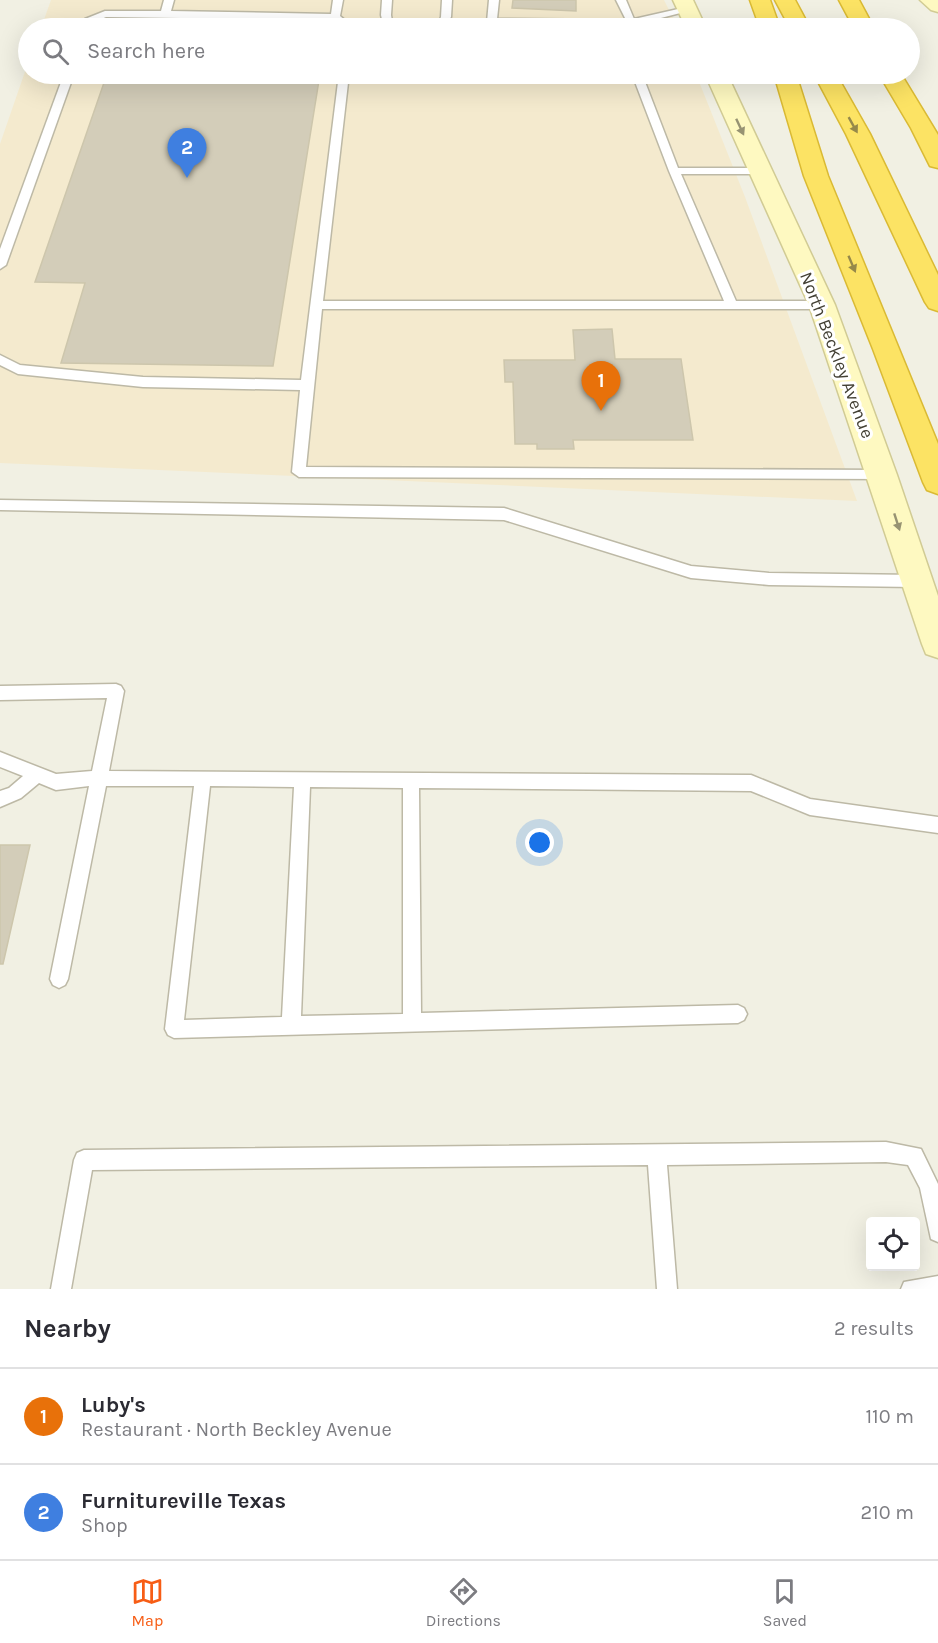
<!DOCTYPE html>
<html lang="en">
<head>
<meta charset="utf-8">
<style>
	body { margin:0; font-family:Karla,sans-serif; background:#f2f2f3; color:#2b2b33 }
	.controls { position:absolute; right:18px; bottom:18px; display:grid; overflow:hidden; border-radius:6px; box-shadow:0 6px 24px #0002 }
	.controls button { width:54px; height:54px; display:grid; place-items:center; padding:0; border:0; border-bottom:2px solid #e1e1e2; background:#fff; color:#2b2b33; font:30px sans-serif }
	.you { position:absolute; left:540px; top:843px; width:21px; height:21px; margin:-15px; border:4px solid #fff; border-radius:50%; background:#1a73e8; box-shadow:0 0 0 9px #1a73e833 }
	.badge { display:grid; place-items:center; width:39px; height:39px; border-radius:50%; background:#f75d15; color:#fff; font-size:20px; font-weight:700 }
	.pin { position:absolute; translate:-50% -50px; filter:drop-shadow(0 2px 3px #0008) }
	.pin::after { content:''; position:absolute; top:32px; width:21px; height:18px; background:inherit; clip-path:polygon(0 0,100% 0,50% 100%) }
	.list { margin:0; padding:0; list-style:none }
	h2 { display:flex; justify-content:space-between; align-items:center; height:78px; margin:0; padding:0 24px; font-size:26px }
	h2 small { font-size:20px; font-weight:400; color:#7c7c81 }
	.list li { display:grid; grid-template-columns:39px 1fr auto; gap:18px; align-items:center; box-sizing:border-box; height:96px; padding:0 24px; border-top:2px solid #e1e1e2 }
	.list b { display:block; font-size:22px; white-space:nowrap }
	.list p { margin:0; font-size:20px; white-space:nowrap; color:#7c7c81 }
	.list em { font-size:20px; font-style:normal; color:#7c7c81 }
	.icon { flex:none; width:33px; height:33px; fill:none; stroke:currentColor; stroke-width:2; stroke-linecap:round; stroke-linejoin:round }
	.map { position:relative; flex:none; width:938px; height:1289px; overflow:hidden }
	.search { position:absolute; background:#fff; box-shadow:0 6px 24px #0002; left:18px; right:18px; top:18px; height:66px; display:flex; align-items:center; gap:15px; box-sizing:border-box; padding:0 21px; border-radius:33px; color:#7c7c81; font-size:22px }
	.sheet { height:270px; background:#fff }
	nav { display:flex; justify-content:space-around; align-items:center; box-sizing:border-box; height:84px; border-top:2px solid #e1e1e2; background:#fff; font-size:16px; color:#7c7c81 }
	nav a { display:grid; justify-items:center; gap:3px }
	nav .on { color:#f75d15 }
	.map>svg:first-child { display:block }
</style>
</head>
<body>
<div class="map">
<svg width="938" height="1289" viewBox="0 0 938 1289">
	<rect width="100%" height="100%" fill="#f1f0e3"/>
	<!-- commercial -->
	<g fill="#f4eace">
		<polygon points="51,0 664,0 678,28 41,28"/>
		<polygon points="28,63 28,74 696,74 745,197 857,501 0,463 0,144"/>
	</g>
	<!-- building -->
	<g fill="#d3cdb9" stroke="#cdc6ac" stroke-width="1.5">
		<polygon points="513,0 576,0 576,11 512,8"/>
		<polygon points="107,74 320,74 273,366 61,363 85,283 35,282"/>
		<polygon points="612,329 615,359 681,359 693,440 573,440 574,449 537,449 537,444 515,444 513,382 505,382 504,360 575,360 573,330"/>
		<polygon points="0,845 30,845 3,964 0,964"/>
	</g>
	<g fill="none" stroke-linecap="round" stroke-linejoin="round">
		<!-- lane casing -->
		<g stroke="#bdb9a6" stroke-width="3">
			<g id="lane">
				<polygon points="164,0 174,0 171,11 331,14 333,0 343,0 340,16 354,28 344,28 333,20 106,17 92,23 89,28 80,28 85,19 105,11 161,11"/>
				<polygon points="382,0 392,0 391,15 393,28 384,28 381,15"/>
				<polygon points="442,0 452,0 451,17 444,28 436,28 441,17"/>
				<polygon points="489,0 499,0 497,19 626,20 616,0 626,0 634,19 687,7 692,10 622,28 492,25 487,22"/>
				<polygon points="64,74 74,74 6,265 0,269 0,249"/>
				<polygon points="339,74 349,74 323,301 724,301 669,171 632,74 642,74 678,168 760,168 765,171 760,174 681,174 736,301 822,301 828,305 822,309 322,309 306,467 882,470 887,471 889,475 887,479 299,477 292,472 300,390 143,387 18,374 0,365 0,355 20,365 143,377 301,380"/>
				<polygon points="0,500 504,508 691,566 769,573 916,575 921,577 923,581 921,585 916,587 769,585 691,578 504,520 0,510"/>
				<path d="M116 684 121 686 124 691 109 771 751 775 810 799 938 817V833L810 815 751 791 419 788 421 1013 738 1005 744 1008 747 1014 744 1020 738 1023 174 1038 168 1035 165 1029 194 786H106L68 979 65 985 59 988 53 985 50 979 89 786 56 790 39 783 21 798 0 807V791L9 788 23 776 0 767V752L56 774 92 771 107 698 0 700V686ZM210 786 294 787 282 1017 184 1020ZM310 787 403 788V1014L301 1016Z"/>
				<polygon points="886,1142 921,1149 938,1184 938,1242 931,1239 920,1188 908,1165 886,1162 667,1165 677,1289 657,1289 648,1165 92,1170 71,1289 51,1289 74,1160 77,1153 84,1150"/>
				<polygon points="938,1276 938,1289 901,1289 904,1282"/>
			</g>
		</g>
		<!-- secondary casing -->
		<g stroke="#d1cb94" stroke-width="3">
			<g id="secondary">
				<polygon points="673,0 693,0 706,28 686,28"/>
				<polygon points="920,0 938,0 938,12 931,10"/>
				<polygon points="705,74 727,74 835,305 897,475 938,596 938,658 926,654 922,644 809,305"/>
			</g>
		</g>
		<!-- highway casing -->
		<g stroke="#daba34" stroke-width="3">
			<g id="highway">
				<polygon points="750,0 770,0 780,28 760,28"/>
				<polygon points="775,0 795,0 810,28 790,28"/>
				<polygon points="839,0 859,0 874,28 854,28"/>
				<polygon points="774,74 796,74 828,176 938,444 938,494 927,490 923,482 873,349 804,176"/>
				<polygon points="814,74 836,74 870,134 938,275 938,311 929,308 925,302 846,134"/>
				<polygon points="879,74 901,74 938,135 938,168 930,166 911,128"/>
			</g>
		</g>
		<!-- lane -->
		<use href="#lane" fill="#fff" fill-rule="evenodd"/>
		<!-- secondary -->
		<use href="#secondary" fill="#fef9c1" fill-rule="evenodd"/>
		<!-- highway -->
		<use href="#highway" fill="#fce364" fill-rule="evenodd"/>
	</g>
	<!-- one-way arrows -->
	<defs><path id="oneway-solid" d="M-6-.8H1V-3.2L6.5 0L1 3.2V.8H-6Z" transform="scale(1.5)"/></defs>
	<g fill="#96894a">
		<use href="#oneway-solid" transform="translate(853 125) rotate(61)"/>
		<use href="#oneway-solid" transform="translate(852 264) rotate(67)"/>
	</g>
	<g fill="#979373">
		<use href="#oneway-solid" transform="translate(740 127) rotate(65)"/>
		<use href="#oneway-solid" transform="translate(897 522) rotate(72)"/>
	</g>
	<g text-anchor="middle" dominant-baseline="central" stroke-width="6" stroke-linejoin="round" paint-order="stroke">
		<!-- street labels -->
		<g font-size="18" fill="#434034" stroke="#fff">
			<text transform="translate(837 355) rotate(69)">North Beckley Avenue</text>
		</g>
	</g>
</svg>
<div class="controls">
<button><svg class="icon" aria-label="locate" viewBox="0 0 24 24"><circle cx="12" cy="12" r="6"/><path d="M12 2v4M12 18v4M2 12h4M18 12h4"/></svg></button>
</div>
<div class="you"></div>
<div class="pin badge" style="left:601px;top:411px;background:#e8710a">1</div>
<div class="pin badge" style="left:187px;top:178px;background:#3f7fe0">2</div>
<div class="search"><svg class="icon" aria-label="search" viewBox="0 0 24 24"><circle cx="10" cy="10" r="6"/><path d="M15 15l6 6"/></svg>Search here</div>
</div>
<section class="sheet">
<h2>Nearby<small>2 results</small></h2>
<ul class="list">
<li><span class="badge" style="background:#e8710a">1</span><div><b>Luby's</b><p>Restaurant · North Beckley Avenue</p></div><em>110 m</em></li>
<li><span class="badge" style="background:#3f7fe0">2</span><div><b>Furnitureville Texas</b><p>Shop</p></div><em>210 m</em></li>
</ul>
</section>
<nav>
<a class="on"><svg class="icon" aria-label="map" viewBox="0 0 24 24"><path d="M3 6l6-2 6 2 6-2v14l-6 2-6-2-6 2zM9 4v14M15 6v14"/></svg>Map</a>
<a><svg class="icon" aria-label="directions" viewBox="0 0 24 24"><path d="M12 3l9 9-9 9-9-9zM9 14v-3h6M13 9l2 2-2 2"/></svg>Directions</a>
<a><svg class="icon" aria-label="saved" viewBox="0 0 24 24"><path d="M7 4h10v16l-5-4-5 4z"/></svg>Saved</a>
</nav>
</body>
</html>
